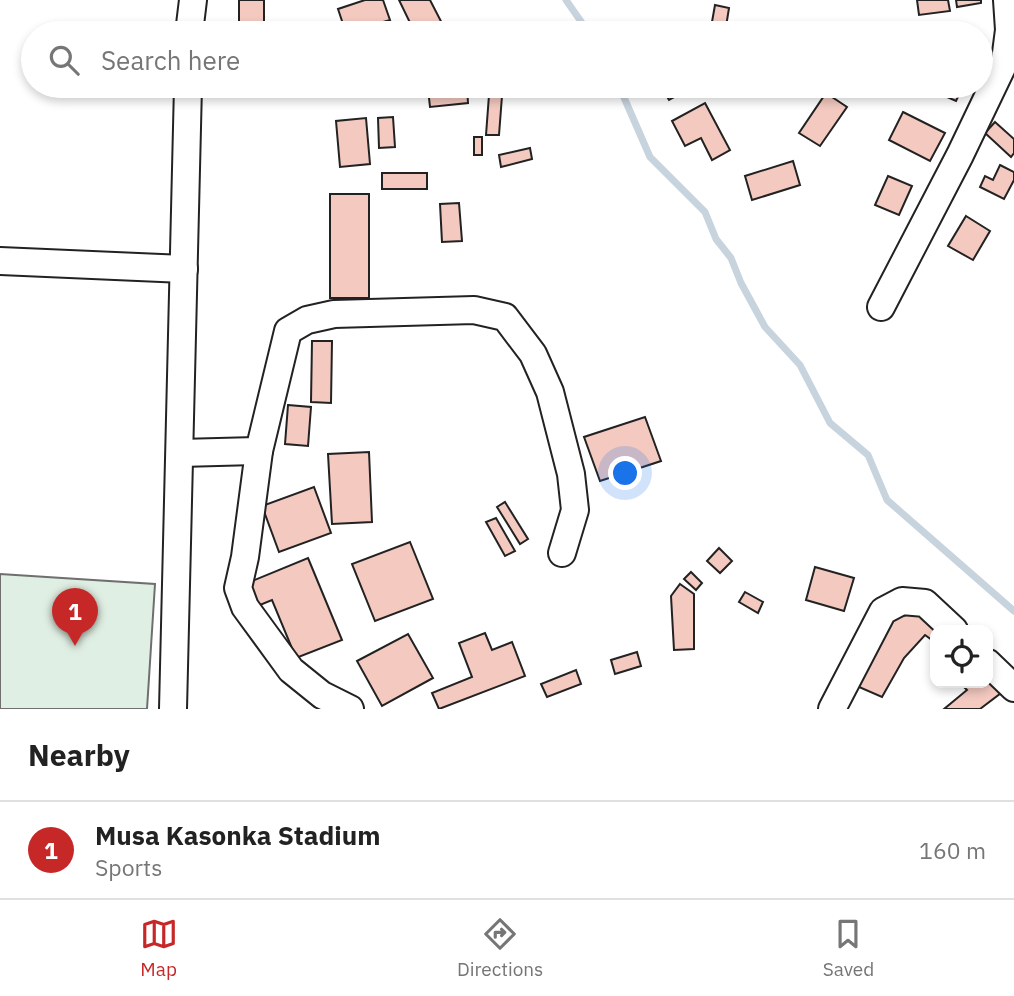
<!DOCTYPE html>
<html lang="en">
<head>
<meta charset="utf-8">
<style>
	body { margin:0; font-family:"IBM Plex Sans",sans-serif; background:#f6f6f6; color:#222 }
	.controls { position:absolute; right:21px; bottom:21px; display:grid; overflow:hidden; border-radius:14px; box-shadow:0 4px 10px #0003 }
	.controls button { width:63px; height:63px; display:grid; place-items:center; padding:0; border:0; border-bottom:2px solid #e0e0e0; background:#fff; color:#222; font:35px sans-serif }
	.you { position:absolute; left:626px; top:474px; width:24px; height:24px; margin:-18px; border:5px solid #fff; border-radius:50%; background:#1a73e8; box-shadow:0 0 0 10px #1a73e833 }
	.badge { display:grid; place-items:center; width:46px; height:46px; border-radius:50%; background:#c62828; color:#fff; font-size:23px; font-weight:700 }
	.pin { position:absolute; translate:-50% -58px; filter:drop-shadow(0 2px 4px #0008) }
	.pin::after { content:''; position:absolute; top:37px; width:24px; height:21px; background:inherit; clip-path:polygon(0 0,100% 0,50% 100%) }
	.list { margin:0; padding:0; list-style:none }
	h2 { display:flex; justify-content:space-between; align-items:center; height:91px; margin:0; padding:0 28px; font-size:30px }
	h2 small { font-size:23px; font-weight:400; color:#767676 }
	.list li { display:grid; grid-template-columns:46px 1fr auto; gap:21px; align-items:center; box-sizing:border-box; height:98px; padding:0 28px; border-top:2px solid #e0e0e0 }
	.list b { display:block; font-size:26px; white-space:nowrap }
	.list p { margin:0; font-size:23px; white-space:nowrap; color:#767676 }
	.list em { font-size:23px; font-style:normal; color:#767676 }
	.icon { flex:none; width:38px; height:38px; fill:none; stroke:currentColor; stroke-width:2; stroke-linecap:round; stroke-linejoin:round }
	.map { position:relative; flex:none; width:1014px; height:709px; overflow:hidden }
	.search { position:absolute; background:#fff; box-shadow:0 4px 10px #0003; left:21px; right:21px; top:21px; height:77px; display:flex; align-items:center; gap:18px; box-sizing:border-box; padding:0 24px; border-radius:38px; color:#767676; font-size:26px }
	.sheet { height:189px; background:#fff }
	nav { display:flex; justify-content:space-around; align-items:center; box-sizing:border-box; height:98px; border-top:2px solid #e0e0e0; background:#fff; font-size:19px; color:#767676 }
	nav a { display:grid; justify-items:center; gap:4px }
	nav .on { color:#c62828 }
	.map>svg:first-child { display:block }
</style>
</head>
<body>
<div class="map">
<svg width="1014" height="709" viewBox="0 0 1014 709">
	<rect width="100%" height="100%" fill="#fff"/>
	<!-- green -->
	<polygon fill="#e0efe3" stroke="#6f6f6f" stroke-width="2" points="0,574 155,584 147,709 0,709"/>
	<g fill="none" stroke-linecap="round" stroke-linejoin="round">
		<!-- stream -->
		<g stroke="#c7d3dd" stroke-width="7">
			<polyline points="566,0 589,33"/>
			<polyline points="619,86 650,157 705,212 716,239 731,258 741,283 765,327 800,365 830,423 868,455 887,500 1014,611"/>
		</g>
	</g>
	<!-- building -->
	<g fill="#f3c9c0" stroke="#222" stroke-width="2">
		<rect x="239" y="0" width="25" height="33"/>
		<polygon points="365,0 383,0 390,20 346,33 338,9"/>
		<polygon points="399,0 430,0 447,33 415,33"/>
		<polygon points="917,0 948,0 950,11 919,15"/>
		<polygon points="956,0 981,0 981,3 957,7"/>
		<polygon points="715,5 729,8 725,33 710,33"/>
		<polygon points="467,86 468,103 430,107 428,89"/>
		<polygon points="661,86 687,86 689,89 669,100"/>
		<polygon points="808,86 822,86 816,95 806,89"/>
		<polygon points="855,86 872,86 868,93"/>
		<polygon points="922,86 963,86 956,101"/>
		<polygon points="826,93 847,107 820,146 799,133"/>
		<polygon points="489,95 502,96 499,135 486,135"/>
		<polygon points="705,103 730,150 712,160 701,138 685,146 672,121"/>
		<polygon points="903,112 945,133 930,161 889,140"/>
		<polygon points="393,117 395,147 379,148 378,118"/>
		<polygon points="366,118 370,164 340,167 336,121"/>
		<polygon points="995,122 1014,139 1014,153 1011,157 985,133"/>
		<rect x="474" y="137" width="8" height="18"/>
		<polygon points="530,148 532,159 501,167 499,155"/>
		<polygon points="793,161 800,185 752,200 745,176"/>
		<polygon points="1000,165 1014,172 1014,180 1004,199 980,187 985,176 993,180"/>
		<rect x="382" y="173" width="45" height="16"/>
		<polygon points="888,176 912,186 899,215 875,205"/>
		<rect x="330" y="194" width="39" height="104"/>
		<polygon points="459,203 462,241 442,242 440,204"/>
		<polygon points="966,216 990,231 973,260 948,246"/>
		<polygon points="312,341 332,341 331,403 311,402"/>
		<polygon points="288,405 311,407 308,446 285,444"/>
		<polygon points="645,417 661,461 600,481 584,437"/>
		<polygon points="369,452 372,522 332,524 328,454"/>
		<polygon points="314,487 331,533 279,552 262,506"/>
		<polygon points="505,502 528,539 520,544 497,507"/>
		<polygon points="496,518 515,551 505,556 486,522"/>
		<polygon points="410,542 433,599 375,621 352,564"/>
		<polygon points="719,548 732,561 720,573 707,561"/>
		<polygon points="308,558 342,640 296,658 272,600 255,607 245,584"/>
		<polygon points="815,567 854,578 844,611 806,600"/>
		<polygon points="691,572 702,583 696,590 684,579"/>
		<polygon points="680,584 694,594 694,649 674,650 671,596"/>
		<polygon points="745,592 763,602 758,613 739,602"/>
		<polygon points="920,612 935,630 935,636 932,640 925,635 904,658 882,697 859,687 889,619"/>
		<polygon points="485,633 492,650 512,642 525,676 439,709 432,693 472,677 459,643"/>
		<polygon points="408,634 433,678 382,706 357,661"/>
		<polygon points="637,652 641,666 615,674 611,660"/>
		<polygon points="576,670 581,684 547,697 541,684"/>
		<polygon points="988,679 1001,693 980,709 944,709 967,690 960,683 988,683"/>
	</g>
	<g fill="none" stroke-linecap="round" stroke-linejoin="round">
		<!-- minor casing -->
		<g stroke="#222" stroke-width="30">
			<g id="minor">
				<polyline points="189,33 193,0"/>
				<polyline points="0,261 184,269"/>
				<polyline points="881,307 960,155 1005,61 1009,30 1007,0"/>
				<polyline points="259,451 245,557 238,588 245,607 291,670 322,695 350,709"/>
				<polyline points="180,453 259,451 288,331 307,320 334,314 474,310 505,317 533,354 550,392 571,474 575,510 562,553"/>
				<polyline points="988,663 1014,688"/>
				<polyline points="173,709 188,86"/>
				<polyline points="832,709 883,611 902,601 925,603 954,630"/>
			</g>
		</g>
		<!-- minor -->
		<use href="#minor" stroke="#fff" stroke-width="26"/>
	</g>
</svg>
<div class="controls">
<button><svg class="icon" aria-label="locate" viewBox="0 0 24 24"><circle cx="12" cy="12" r="6"/><path d="M12 2v4M12 18v4M2 12h4M18 12h4"/></svg></button>
</div>
<div class="you"></div>
<div class="pin badge" style="left:75px;top:646px">1</div>
<div class="search"><svg class="icon" aria-label="search" viewBox="0 0 24 24"><circle cx="10" cy="10" r="6"/><path d="M15 15l6 6"/></svg>Search here</div>
</div>
<section class="sheet">
<h2>Nearby<small></small></h2>
<ul class="list">
<li><span class="badge">1</span><div><b>Musa Kasonka Stadium</b><p>Sports</p></div><em>160 m</em></li>
</ul>
</section>
<nav>
<a class="on"><svg class="icon" aria-label="map" viewBox="0 0 24 24"><path d="M3 6l6-2 6 2 6-2v14l-6 2-6-2-6 2zM9 4v14M15 6v14"/></svg>Map</a>
<a><svg class="icon" aria-label="directions" viewBox="0 0 24 24"><path d="M12 3l9 9-9 9-9-9zM9 14v-3h6M13 9l2 2-2 2"/></svg>Directions</a>
<a><svg class="icon" aria-label="saved" viewBox="0 0 24 24"><path d="M7 4h10v16l-5-4-5 4z"/></svg>Saved</a>
</nav>
</body>
</html>
